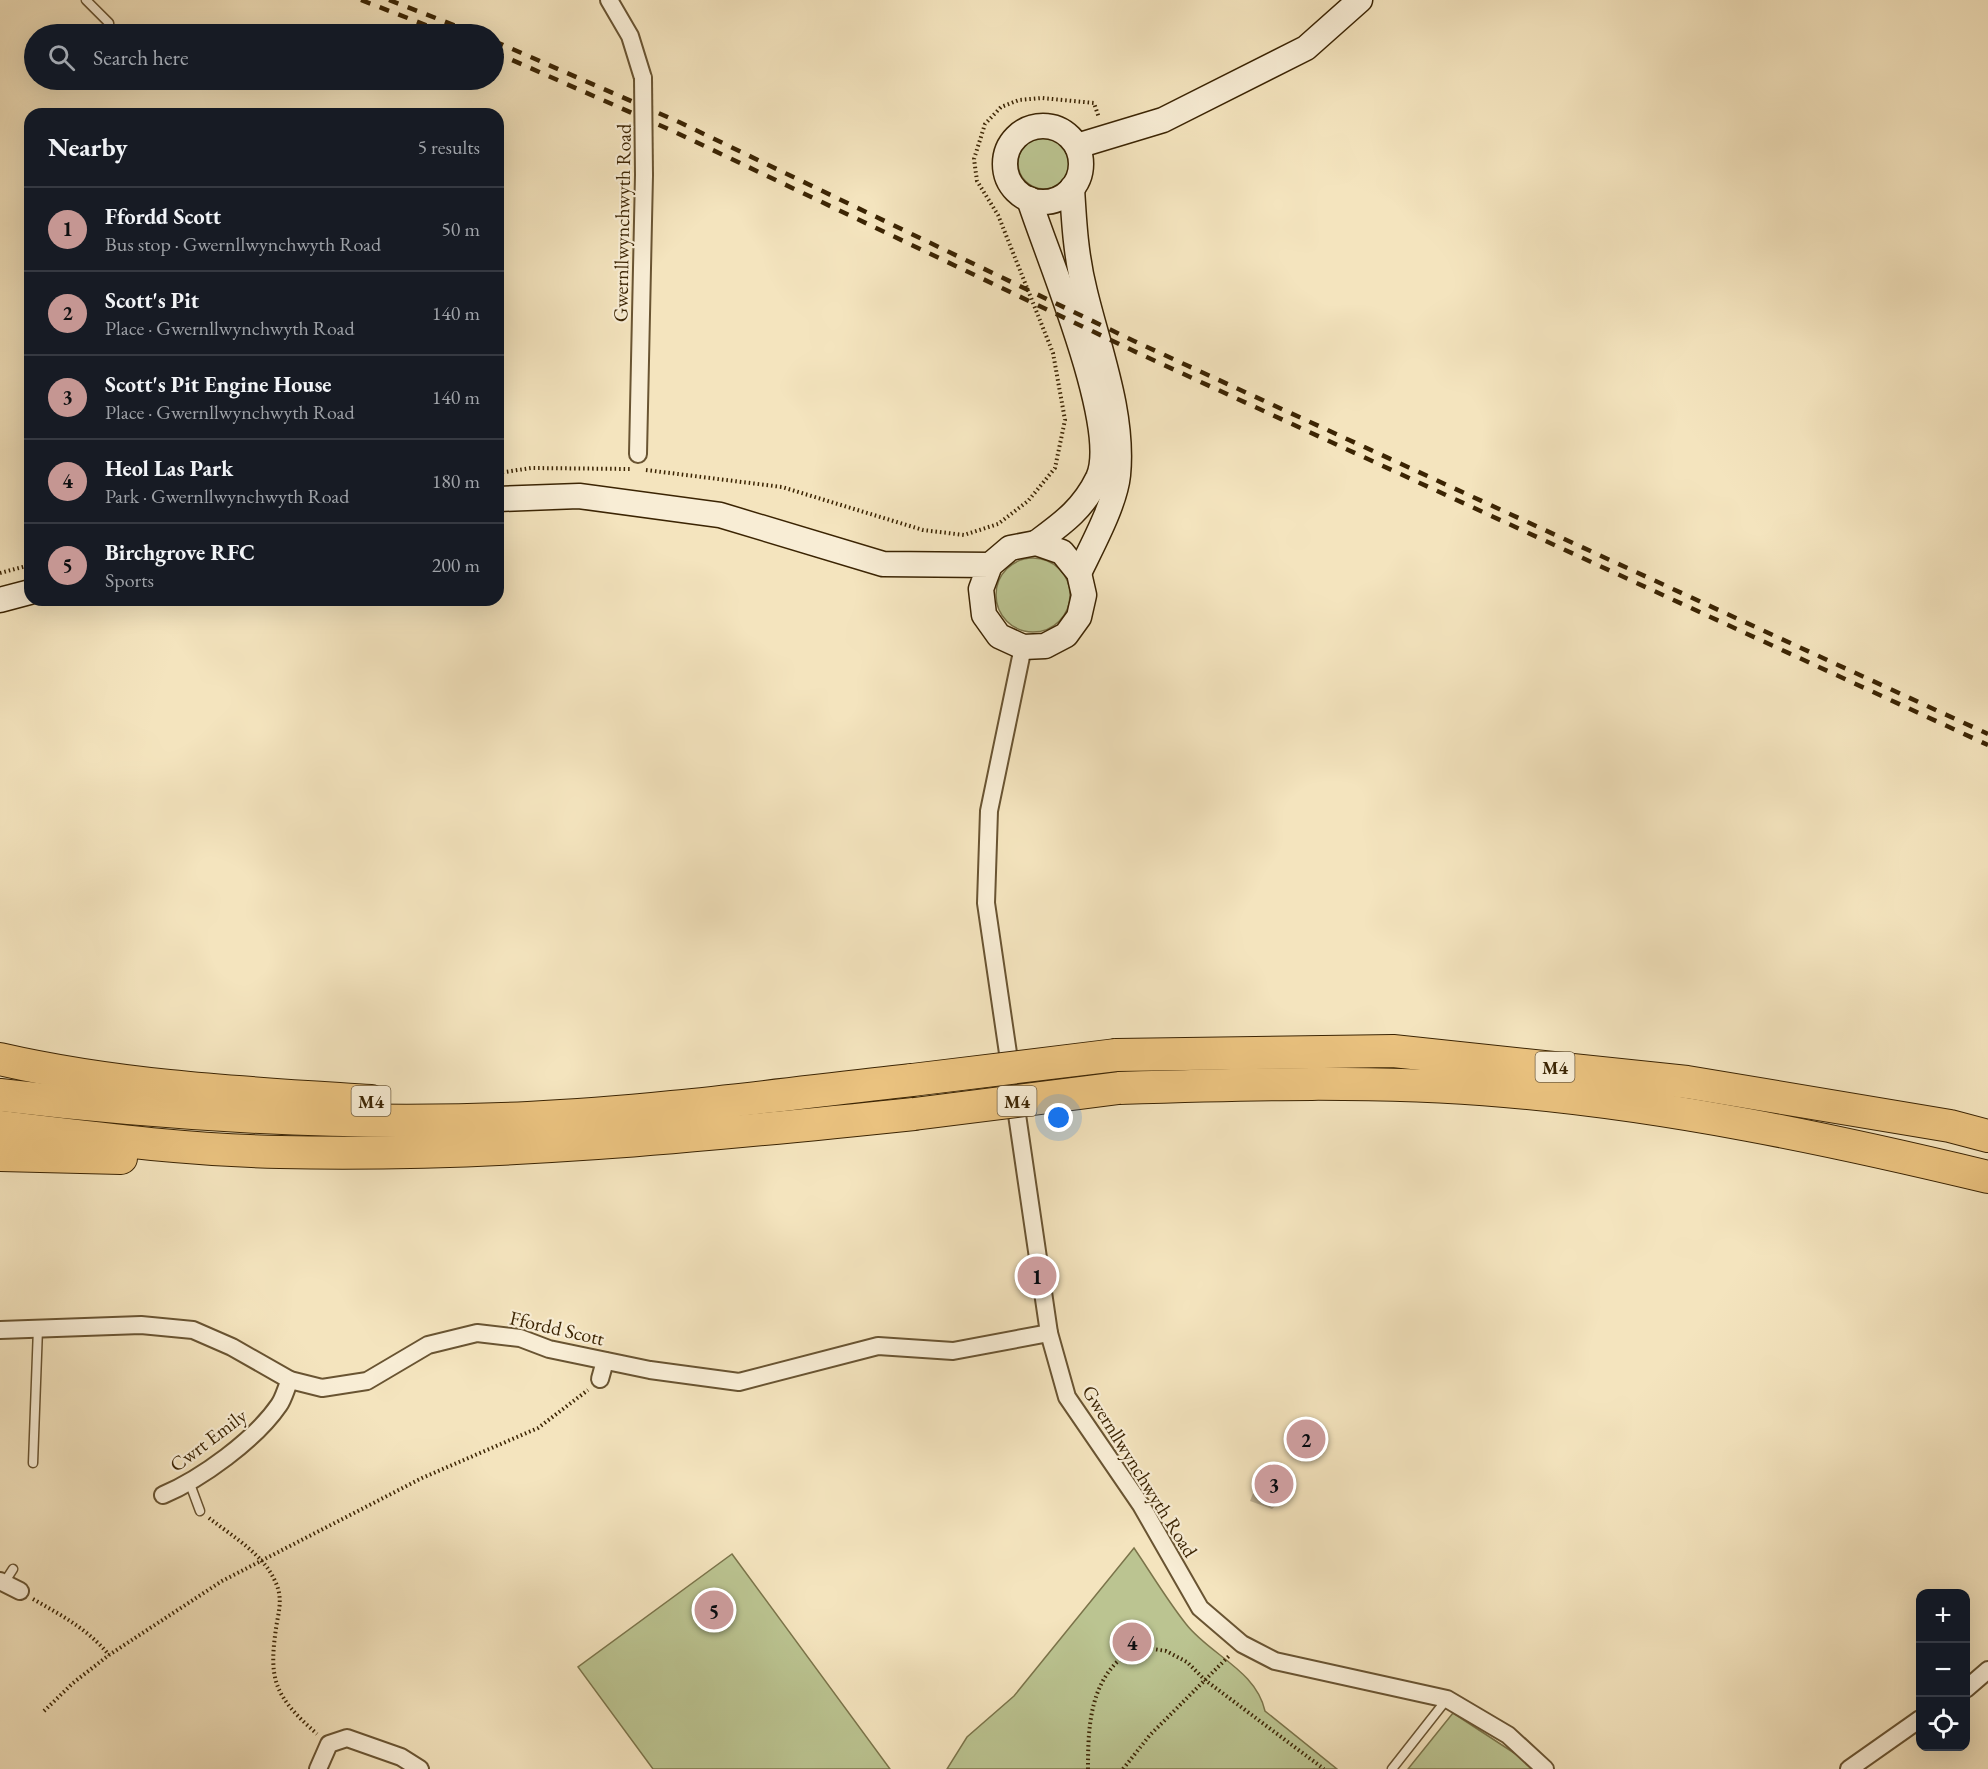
<!DOCTYPE html>
<html lang="en">
<head>
<meta charset="utf-8">
<style>
	body { margin:0; font-family:"EB Garamond",serif; background:#20242c; color:#f1f3f6 }
	.controls { position:absolute; right:18px; bottom:18px; display:grid; overflow:hidden; border-radius:12px; box-shadow:0 6px 24px #0002 }
	.controls button { width:54px; height:54px; display:grid; place-items:center; padding:0; border:0; border-bottom:2px solid #363941; background:#171b24; color:#f1f3f6; font:30px sans-serif }
	.you { position:absolute; left:1059px; top:1118px; width:21px; height:21px; margin:-15px; border:4px solid #fff; border-radius:50%; background:#1a73e8; box-shadow:0 0 0 9px #1a73e833 }
	.badge { display:grid; place-items:center; width:39px; height:39px; border-radius:50%; background:#c59692; color:#111; font-size:20px; font-weight:700 }
	.pin { position:absolute; translate:-50% -50%; border:3px solid #fff; box-shadow:0 2px 6px #0006 }
	.list { margin:0; padding:0; list-style:none }
	h2 { display:flex; justify-content:space-between; align-items:center; height:78px; margin:0; padding:0 24px; font-size:26px }
	h2 small { font-size:20px; font-weight:400; color:#9ea1a6 }
	.list li { display:grid; grid-template-columns:39px 1fr auto; gap:18px; align-items:center; box-sizing:border-box; height:84px; padding:0 24px; border-top:2px solid #363941 }
	.list b { display:block; font-size:22px; white-space:nowrap }
	.list p { margin:0; font-size:20px; white-space:nowrap; color:#9ea1a6 }
	.list em { font-size:20px; font-style:normal; color:#9ea1a6 }
	.icon { flex:none; width:33px; height:33px; fill:none; stroke:currentColor; stroke-width:2; stroke-linecap:round; stroke-linejoin:round }
	.map { position:relative; flex:none; width:1988px; height:1769px; overflow:hidden }
	.search { position:absolute; background:#171b24; box-shadow:0 6px 24px #0002; left:24px; top:24px; width:480px; height:66px; display:flex; align-items:center; gap:15px; box-sizing:border-box; padding:0 21px; border-radius:33px; color:#9ea1a6; font-size:22px }
	.panel { position:absolute; background:#171b24; box-shadow:0 6px 24px #0002; left:24px; top:108px; width:480px; height:498px; border-radius:18px }
	.map>svg:first-child { display:block }
</style>
</head>
<body>
<div class="map">
<svg width="1988" height="1769" viewBox="0 0 1988 1769">
	<rect width="100%" height="100%" fill="#f4e4be"/>
	<filter id="stains"><feTurbulence type="fractalNoise" baseFrequency=".00333" numOctaves="4"/><feColorMatrix values="0 0 0 0 .2 0 0 0 0 .09 0 0 0 0 .02 0 0 0 .5 -.17"/></filter>
	<radialGradient id="worn" r=".72"><stop offset=".6" stop-color="#630" stop-opacity="0"/><stop offset="1" stop-color="#630" stop-opacity=".3"/></radialGradient>
	<!-- green -->
	<g fill="#bbc491" stroke="#7b744a" stroke-width="1.5">
		<circle cx="1044" cy="163" r="26"/>
		<circle cx="1033" cy="595" r="37"/>
		<path d="M1134 1548C1151 1573 1167 1600 1186 1624 1210 1655 1256 1670 1265 1711L1337 1769H947L967 1737 1014 1696Z"/>
		<polygon points="732,1554 890,1769 653,1769 578,1667"/>
		<polygon points="1453,1713 1534,1766 1537,1769 1408,1769"/>
	</g>
	<!-- shadow -->
	<polygon fill="#0003" points="1266,1474 1288,1495 1272,1509 1250,1501 1257,1483"/>
	<!-- building -->
	<polygon fill="#da976d" stroke="#3b2403" stroke-width="1.5" points="1266,1472 1289,1481 1286,1488 1291,1490 1289,1496 1285,1494 1282,1501 1258,1491"/>
	<g fill="none" stroke-linecap="round" stroke-linejoin="round">
		<!-- service casing -->
		<g stroke="#695432" stroke-width="11">
			<g id="service">
				<polyline points="86,0 109,23 110,34"/>
				<polyline points="63,81 64,80"/>
				<polyline points="33,1463 38,1328"/>
				<polyline points="190,1484 200,1511"/>
				<polyline points="4,1583 13,1569"/>
				<polyline points="1392,1769 1447,1699"/>
			</g>
		</g>
		<!-- minor casing -->
		<g stroke="#695432" stroke-width="20">
			<g id="minor">
				<polyline points="609,0 630,36 643,78"/>
				<polyline points="638,454 644,175"/>
				<polyline points="1023,647 989,811 986,903 1049,1333 1067,1397 1141,1505 1200,1608 1242,1644 1275,1661 1447,1699 1508,1735 1545,1769"/>
				<polyline points="0,1330 141,1325 193,1330 232,1347 290,1380 322,1388 367,1381 428,1345 477,1333 520,1338 549,1349 650,1370 739,1382 878,1346 953,1351 1049,1333"/>
				<polyline points="600,1379 605,1361"/>
				<path d="M163 1495C201 1479 255 1440 279 1405 284 1398 286 1388 290 1380"/>
				<polyline points="0,1581 20,1591"/>
				<polyline points="1966,1689 1988,1670"/>
				<polyline points="318,1769 329,1744 347,1738 401,1757 420,1769"/>
				<polyline points="1849,1769 1920,1719"/>
			</g>
		</g>
		<!-- secondary casing -->
		<g stroke="#3b2403" stroke-width="27">
			<g id="secondary">
				<circle cx="1043" cy="164" r="38"/>
				<polyline points="1077,146 1163,120 1306,48 1360,0"/>
				<path d="M1072 188C1074 223 1076 257 1085 292 1099 350 1124 414 1118 475 1115 504 1092 546 1079 573"/>
				<path d="M1029 199C1047 256 1121 427 1098 478 1083 509 1063 523 1036 543"/>
				<polyline points="498,499 579,496 720,515 883,564 990,565 1010,548 1036,543 1062,552 1079,573 1084,595 1079,617 1066,635 1045,646 1023,647 999,636 984,615 981,589 990,565"/>
				<polyline points="0,600 30,592"/>
			</g>
		</g>
		<!-- motorway casing -->
		<g stroke="#3b2403" stroke-width="34">
			<g id="motorway">
				<polyline points="1116,1055 1393,1051 1687,1082 1950,1126 1988,1136"/>
				<path d="M0 1059C122 1087 247 1093 371 1101"/>
				<path d="M1119 1088C1248 1084 1377 1080 1505 1091 1668 1105 1830 1139 1988 1177"/>
				<path d="M0 1095C176 1116 351 1126 528 1118 656 1112 784 1094 912 1080"/>
				<path d="M0 1127C93 1138 186 1150 280 1152 492 1157 703 1136 914 1114"/>
				<polyline points="0,1155 121,1158"/>
			</g>
		</g>
		<!-- path -->
		<g stroke="#3b2403" stroke-width="4" stroke-dasharray="1.5 3" stroke-linecap="butt">
			<polyline points="646,470 782,487 923,530 964,535 998,524 1028,501 1055,468 1065,420 1053,353 998,215 977,181 974,159 985,124 1001,107 1019,100 1042,98 1094,103 1099,118"/>
			<polyline points="498,473 531,468 630,469"/>
			<polyline points="0,573 30,565"/>
			<path d="M209 1518C232 1536 263 1554 275 1581 282 1595 280 1607 277 1622 268 1679 273 1695 317 1734"/>
			<path d="M33 1599C61 1615 89 1630 109 1655"/>
			<polyline points="44,1711 73,1683 109,1655 222,1581 422,1478 538,1428 588,1390"/>
			<path d="M1088 1769C1088 1732 1089 1690 1117 1662 1124 1656 1134 1651 1141 1647L1166 1651 1187 1662 1205 1680 1324 1769"/>
			<polyline points="1123,1769 1150,1735 1229,1656"/>
		</g>
		<!-- service -->
		<use href="#service" stroke="#f8edd5" stroke-width="8"/>
		<!-- minor -->
		<use href="#minor" stroke="#f8edd5" stroke-width="16"/>
		<!-- secondary -->
		<use href="#secondary" stroke="#f8edd5" stroke-width="24"/>
		<!-- motorway -->
		<use href="#motorway" stroke="#eac27f" stroke-width="32"/>
		<!-- rail -->
		<g stroke="#3b2403" stroke-width="4.5" stroke-dasharray="10 10" stroke-linecap="butt">
			<polyline points="361,0 449,34"/>
			<polyline points="389,0 477,34"/>
			<polyline points="494,41 679,122 1134,341 1988,734"/>
			<polyline points="494,52 675,132 1138,353 1988,745"/>
		</g>
		<!-- minor-bridge casing -->
		<g stroke="#695432" stroke-width="20" stroke-linecap="butt">
			<polyline id="minor-bridge" points="643,78 644,175"/>
		</g>
		<!-- motorway-bridge casing -->
		<g stroke="#3b2403" stroke-width="34" stroke-linecap="butt">
			<g id="motorway-bridge">
				<polyline points="912,1080 1116,1055"/>
				<polyline points="914,1114 1119,1088"/>
			</g>
		</g>
		<!-- minor-bridge -->
		<use href="#minor-bridge" stroke="#f8edd5" stroke-width="16"/>
		<!-- motorway-bridge -->
		<use href="#motorway-bridge" stroke="#eac27f" stroke-width="32"/>
	</g>
	<g text-anchor="middle" dominant-baseline="central" stroke-width="4.5" stroke-linejoin="round" paint-order="stroke">
		<!-- shield labels -->
		<g fill="#f8edd5" stroke="#746042" stroke-width="1.5">
			<rect x="1535.5" y="1052" width="39" height="30" rx="4.5"/>
			<rect x="351.5" y="1086" width="39" height="30" rx="4.5"/>
			<rect x="997.5" y="1086" width="39" height="30" rx="4.5"/>
		</g>
		<g font-size="18" font-weight="bold" fill="#3b2403">
			<text x="1555" y="1067">M4</text>
			<text x="371" y="1101">M4</text>
			<text x="1017" y="1101">M4</text>
		</g>
		<!-- street labels -->
		<g font-size="20" fill="#3b2403" stroke="#f8edd5">
			<text transform="translate(622 223) rotate(-89)">Gwernllwynchwyth Road</text>
			<text transform="translate(557 1328) rotate(13)">Ffordd Scott</text>
			<text transform="translate(208 1440) rotate(-37)">Cwrt Emily</text>
			<text transform="translate(1140 1471) rotate(58)">Gwernllwynchwyth Road</text>
		</g>
	</g>
	<rect width="100%" height="100%" filter="url(#stains)"/>
	<rect width="100%" height="100%" fill="url(#worn)"/>
</svg>
<div class="controls">
<button>+</button>
<button>−</button>
<button><svg class="icon" aria-label="locate" viewBox="0 0 24 24"><circle cx="12" cy="12" r="6"/><path d="M12 2v4M12 18v4M2 12h4M18 12h4"/></svg></button>
</div>
<div class="you"></div>
<div class="pin badge" style="left:1037px;top:1276px">1</div>
<div class="pin badge" style="left:1306px;top:1439px">2</div>
<div class="pin badge" style="left:1274px;top:1484px">3</div>
<div class="pin badge" style="left:1132px;top:1642px">4</div>
<div class="pin badge" style="left:714px;top:1610px">5</div>
<div class="search"><svg class="icon" aria-label="search" viewBox="0 0 24 24"><circle cx="10" cy="10" r="6"/><path d="M15 15l6 6"/></svg>Search here</div>
<section class="panel">
<h2>Nearby<small>5 results</small></h2>
<ul class="list">
<li><span class="badge">1</span><div><b>Ffordd Scott</b><p>Bus stop · Gwernllwynchwyth Road</p></div><em>50 m</em></li>
<li><span class="badge">2</span><div><b>Scott's Pit</b><p>Place · Gwernllwynchwyth Road</p></div><em>140 m</em></li>
<li><span class="badge">3</span><div><b>Scott's Pit Engine House</b><p>Place · Gwernllwynchwyth Road</p></div><em>140 m</em></li>
<li><span class="badge">4</span><div><b>Heol Las Park</b><p>Park · Gwernllwynchwyth Road</p></div><em>180 m</em></li>
<li><span class="badge">5</span><div><b>Birchgrove RFC</b><p>Sports</p></div><em>200 m</em></li>
</ul>
</section>
</div>
</body>
</html>
